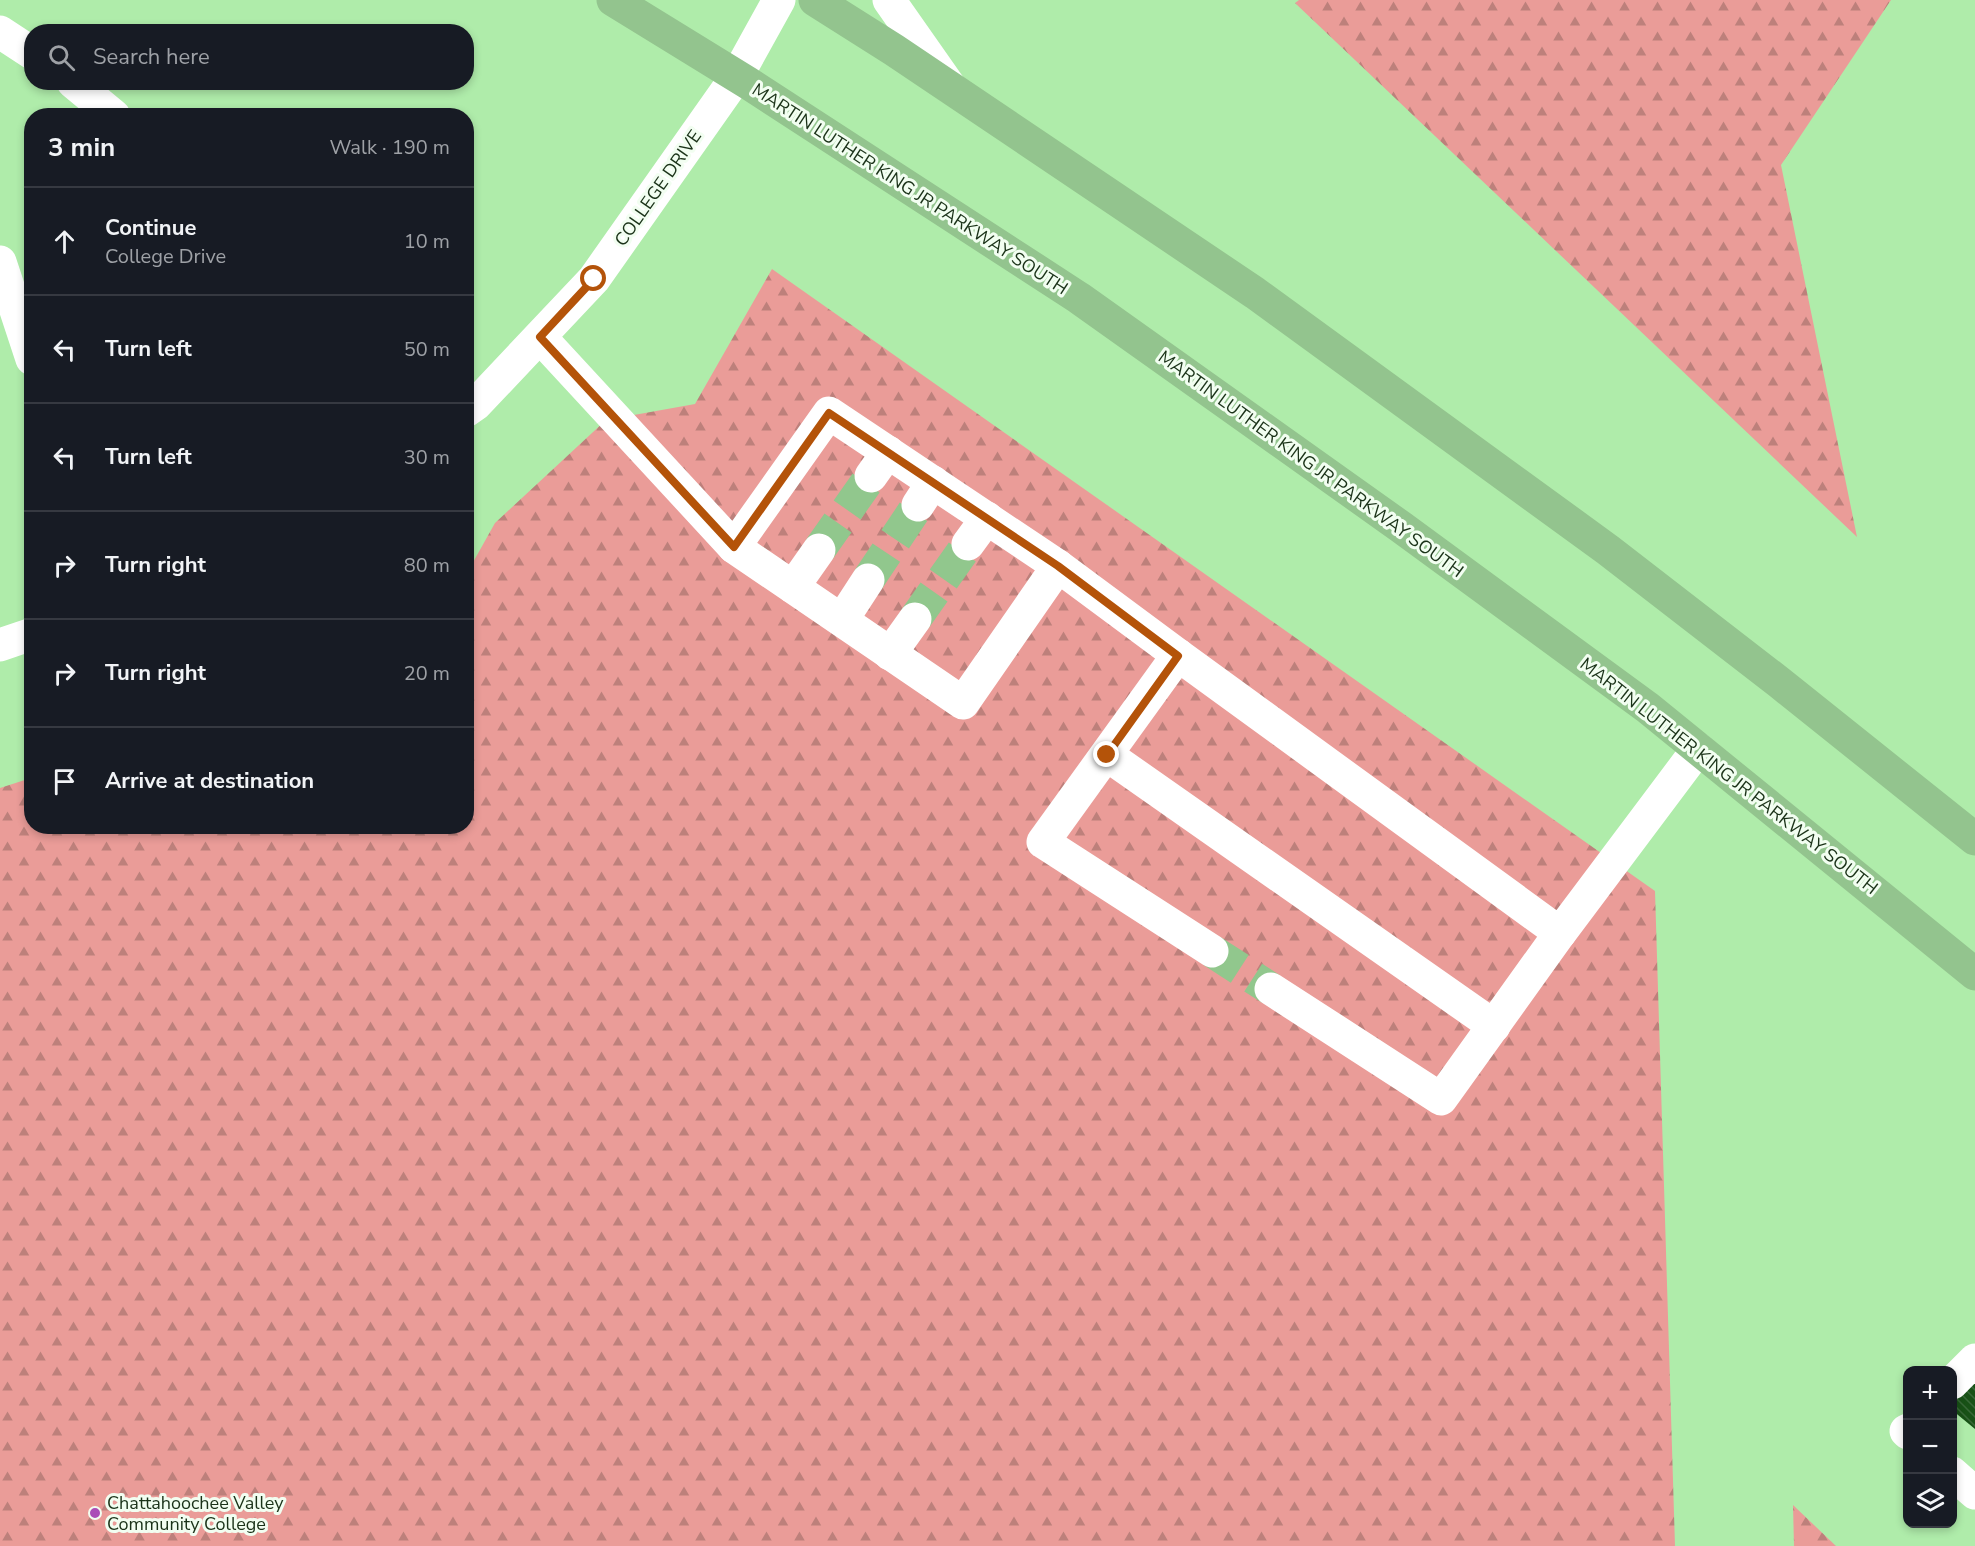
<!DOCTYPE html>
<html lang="en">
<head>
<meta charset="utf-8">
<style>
	body { margin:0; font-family:"Nunito Sans",sans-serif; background:#20242c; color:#f1f3f6 }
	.controls { position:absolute; right:18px; bottom:18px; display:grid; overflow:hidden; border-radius:12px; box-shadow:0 3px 9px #0003 }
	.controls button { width:54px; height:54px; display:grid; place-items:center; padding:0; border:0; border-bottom:2px solid #363941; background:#171b24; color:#f1f3f6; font:30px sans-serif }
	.stop { position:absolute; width:18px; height:18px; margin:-14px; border:4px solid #b45309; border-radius:50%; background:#fff }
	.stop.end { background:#b45309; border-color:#fff; box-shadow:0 2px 6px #0008 }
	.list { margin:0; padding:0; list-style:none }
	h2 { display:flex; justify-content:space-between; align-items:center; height:78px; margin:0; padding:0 24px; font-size:26px }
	h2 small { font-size:20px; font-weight:400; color:#9ea1a6 }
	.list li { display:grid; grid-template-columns:39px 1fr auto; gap:18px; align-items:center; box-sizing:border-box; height:108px; padding:0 24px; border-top:2px solid #363941 }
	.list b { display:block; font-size:22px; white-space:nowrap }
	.list p { margin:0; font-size:20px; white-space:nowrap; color:#9ea1a6 }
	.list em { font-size:20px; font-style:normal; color:#9ea1a6 }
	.icon { flex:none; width:33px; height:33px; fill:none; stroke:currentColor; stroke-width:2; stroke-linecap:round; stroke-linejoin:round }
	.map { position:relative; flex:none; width:1975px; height:1546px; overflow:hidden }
	.search { position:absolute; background:#171b24; box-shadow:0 3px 9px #0003; left:24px; top:24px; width:450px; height:66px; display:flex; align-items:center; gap:15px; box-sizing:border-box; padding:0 21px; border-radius:24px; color:#9ea1a6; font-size:22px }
	.panel { position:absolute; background:#171b24; box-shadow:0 3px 9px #0003; left:24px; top:108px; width:450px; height:726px; border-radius:24px }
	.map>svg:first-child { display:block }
</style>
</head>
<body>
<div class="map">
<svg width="1975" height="1546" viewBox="0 0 1975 1546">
	<defs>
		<pattern id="forest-firs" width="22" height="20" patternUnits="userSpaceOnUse" patternTransform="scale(1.5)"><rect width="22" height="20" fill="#ea9c98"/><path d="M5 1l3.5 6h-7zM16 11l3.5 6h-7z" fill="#bd807b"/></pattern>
		<pattern id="building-back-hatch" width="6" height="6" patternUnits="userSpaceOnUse" patternTransform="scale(1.5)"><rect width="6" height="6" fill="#185116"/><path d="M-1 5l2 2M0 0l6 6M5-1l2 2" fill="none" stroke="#386837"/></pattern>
	</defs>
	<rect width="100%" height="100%" fill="#afecaa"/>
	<!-- forest -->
	<g fill="url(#forest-firs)">
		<polygon points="1299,0 1891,0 1781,165 1857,537 1295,3"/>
		<polygon points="772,269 1655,891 1675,1546 0,1546 0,788 31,778 32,826 466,826 467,573 495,523 606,420 695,404"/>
		<polygon points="1793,1505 1836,1546 1794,1546"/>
	</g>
	<!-- building -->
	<polygon fill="url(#building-back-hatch)" points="1975,1377 1975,1429 1952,1410 1952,1403"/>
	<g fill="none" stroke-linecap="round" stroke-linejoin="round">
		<!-- minor-tunnel -->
		<g stroke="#91c78d" stroke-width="33" stroke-dasharray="33 16" stroke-linecap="butt">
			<polyline points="819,550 871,476"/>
			<polyline points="868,580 918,505"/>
			<polyline points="915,619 968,544"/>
			<polyline points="1212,951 1271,989"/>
		</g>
		<!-- minor -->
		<g stroke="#fff" stroke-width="33">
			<polyline points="889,0 950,87"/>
			<polyline points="0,32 32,53"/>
			<polyline points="73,82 114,116"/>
			<polyline points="0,262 32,359"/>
			<polyline points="540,337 734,547 963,703 1058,566 1178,655 1560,933 1698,749"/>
			<polyline points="466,411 476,404 594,279 737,76 779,0"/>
			<polyline points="871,476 888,452"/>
			<polyline points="918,505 933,482"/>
			<polyline points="968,544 987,518"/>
			<polyline points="734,547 829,413 1058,566"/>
			<polyline points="793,587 819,550"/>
			<polyline points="842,620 868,580"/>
			<polyline points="0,645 32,634"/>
			<polyline points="890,654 915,619"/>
			<polyline points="1178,655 1043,842 1212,951"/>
			<polyline points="1107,755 1494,1026"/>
			<polyline points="1271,989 1441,1099 1560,933"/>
			<polyline points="1952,1383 1975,1360"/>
			<polyline points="1908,1430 1906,1431 1908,1433"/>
			<polyline points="1952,1473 1975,1493"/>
		</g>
		<!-- highway -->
		<g stroke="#93c48e" stroke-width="33">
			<polyline points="613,0 748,83 1079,298 1401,527 1648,708 1975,974"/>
			<polyline points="815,0 894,50 1255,293 1608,550 1780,683 1975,839"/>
		</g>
	</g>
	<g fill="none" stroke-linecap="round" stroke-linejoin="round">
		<!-- route -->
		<polyline stroke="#b45309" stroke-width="8" points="594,279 540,337 734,547 829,413 1058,566 1178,656 1107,755"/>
	</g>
	<!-- markers -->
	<circle fill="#aa4db7" stroke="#f2fef1" stroke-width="2" cx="95" cy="1513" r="6"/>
	<g text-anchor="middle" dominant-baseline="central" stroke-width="6" stroke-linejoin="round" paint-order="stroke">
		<!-- street labels -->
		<g font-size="18" fill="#1a3218" stroke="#f2fef1">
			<text transform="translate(658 188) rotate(-55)">COLLEGE DRIVE</text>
			<text transform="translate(910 189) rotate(33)">MARTIN LUTHER KING JR PARKWAY SOUTH</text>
			<text transform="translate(1311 464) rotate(36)">MARTIN LUTHER KING JR PARKWAY SOUTH</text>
			<text transform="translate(1729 776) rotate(38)">MARTIN LUTHER KING JR PARKWAY SOUTH</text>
		</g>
		<!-- poi labels -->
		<g font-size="18" fill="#1a3218" stroke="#f2fef1" text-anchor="start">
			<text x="107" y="1503">Chattahoochee Valley<tspan x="107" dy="21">Community College</tspan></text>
		</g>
	</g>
</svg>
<div class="controls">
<button>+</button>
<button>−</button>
<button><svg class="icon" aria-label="layers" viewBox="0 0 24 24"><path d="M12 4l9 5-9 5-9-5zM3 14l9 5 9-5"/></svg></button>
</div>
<div class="stop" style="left:594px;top:279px"></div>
<div class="stop end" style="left:1107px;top:755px"></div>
<div class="search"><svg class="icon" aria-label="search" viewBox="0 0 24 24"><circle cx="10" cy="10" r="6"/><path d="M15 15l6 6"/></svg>Search here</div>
<section class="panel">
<h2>3 min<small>Walk · 190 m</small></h2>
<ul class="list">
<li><svg class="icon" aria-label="ahead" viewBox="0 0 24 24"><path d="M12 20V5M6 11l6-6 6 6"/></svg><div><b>Continue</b><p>College Drive</p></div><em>10 m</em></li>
<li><svg class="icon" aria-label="left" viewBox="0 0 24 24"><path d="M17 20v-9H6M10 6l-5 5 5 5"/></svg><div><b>Turn left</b></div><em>50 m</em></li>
<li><svg class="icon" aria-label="left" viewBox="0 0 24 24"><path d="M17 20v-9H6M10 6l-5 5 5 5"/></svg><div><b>Turn left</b></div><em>30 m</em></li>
<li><svg class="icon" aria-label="right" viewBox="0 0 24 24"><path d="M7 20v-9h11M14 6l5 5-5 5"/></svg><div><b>Turn right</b></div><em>80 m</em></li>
<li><svg class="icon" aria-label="right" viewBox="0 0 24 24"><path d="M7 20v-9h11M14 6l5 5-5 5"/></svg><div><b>Turn right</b></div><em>20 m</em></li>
<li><svg class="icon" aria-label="arrive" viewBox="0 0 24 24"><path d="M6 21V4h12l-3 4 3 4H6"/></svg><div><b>Arrive at destination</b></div></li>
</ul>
</section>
</div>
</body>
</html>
